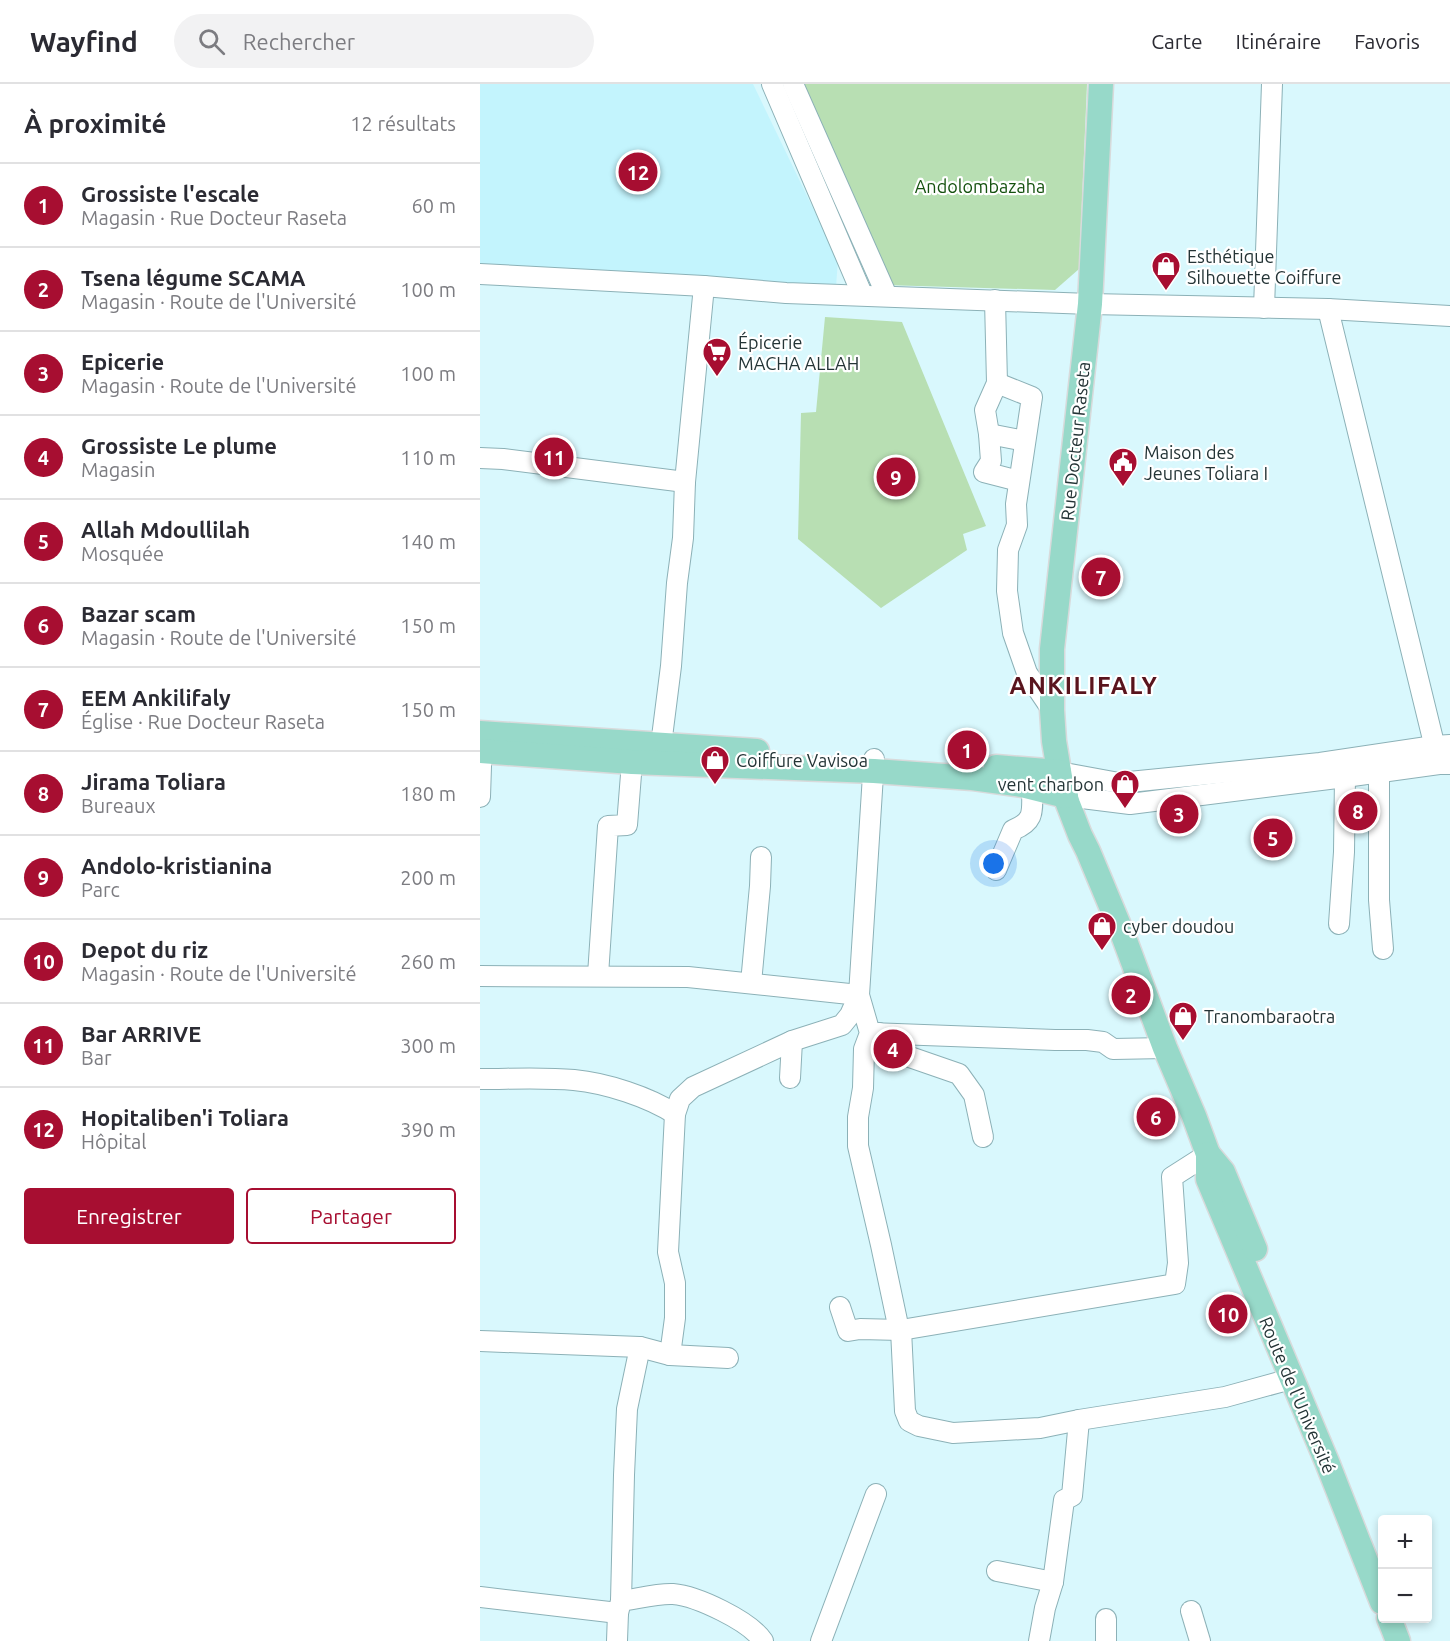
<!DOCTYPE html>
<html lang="fr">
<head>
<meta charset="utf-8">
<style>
	body { margin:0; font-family:Ubuntu,sans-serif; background:#f2f2f3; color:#2b2b33 }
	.controls { position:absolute; right:18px; bottom:18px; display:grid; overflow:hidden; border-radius:6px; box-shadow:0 3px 9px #0003 }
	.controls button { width:54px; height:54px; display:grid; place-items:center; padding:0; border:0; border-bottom:2px solid #e1e1e2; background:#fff; color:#2b2b33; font:30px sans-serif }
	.you { position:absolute; left:514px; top:780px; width:21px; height:21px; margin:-15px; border:4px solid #fff; border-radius:50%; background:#1a73e8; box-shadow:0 0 0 9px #1a73e833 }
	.badge { display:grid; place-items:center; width:39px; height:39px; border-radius:50%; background:#a70e31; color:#fff; font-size:20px; font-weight:700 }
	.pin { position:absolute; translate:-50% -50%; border:3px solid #fff; box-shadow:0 2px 6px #0006 }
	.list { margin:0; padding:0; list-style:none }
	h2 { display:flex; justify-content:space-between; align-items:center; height:78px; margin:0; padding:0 24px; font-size:26px }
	h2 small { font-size:20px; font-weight:400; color:#7c7c81 }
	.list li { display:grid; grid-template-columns:39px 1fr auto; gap:18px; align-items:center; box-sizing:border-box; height:84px; padding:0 24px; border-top:2px solid #e1e1e2 }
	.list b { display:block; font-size:22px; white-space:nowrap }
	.list p { margin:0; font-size:20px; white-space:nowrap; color:#7c7c81 }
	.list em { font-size:20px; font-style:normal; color:#7c7c81 }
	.actions { display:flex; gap:12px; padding:18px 24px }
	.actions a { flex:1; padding:14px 0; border:2px solid #a70e31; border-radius:6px; text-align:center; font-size:21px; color:#a70e31 }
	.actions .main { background:#a70e31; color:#fff }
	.icon { flex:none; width:33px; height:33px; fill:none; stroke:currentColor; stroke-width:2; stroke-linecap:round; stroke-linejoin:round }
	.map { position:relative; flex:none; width:970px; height:1557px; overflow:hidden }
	header { display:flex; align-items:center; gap:36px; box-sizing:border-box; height:84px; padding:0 30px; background:#fff; border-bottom:2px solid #e1e1e2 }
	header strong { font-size:28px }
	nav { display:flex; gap:33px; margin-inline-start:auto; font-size:21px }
	.search { width:420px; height:54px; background:#f2f2f3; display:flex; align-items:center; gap:15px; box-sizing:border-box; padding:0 21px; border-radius:33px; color:#7c7c81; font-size:22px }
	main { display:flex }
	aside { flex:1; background:#fff }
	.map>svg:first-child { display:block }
</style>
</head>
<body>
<header>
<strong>Wayfind</strong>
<div class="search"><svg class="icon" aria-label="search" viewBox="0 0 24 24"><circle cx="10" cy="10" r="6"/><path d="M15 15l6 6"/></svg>Rechercher</div>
<nav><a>Carte</a><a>Itinéraire</a><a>Favoris</a></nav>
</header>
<main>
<aside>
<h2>À proximité<small>12 résultats</small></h2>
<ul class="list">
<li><span class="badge">1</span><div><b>Grossiste l'escale</b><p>Magasin · Rue Docteur Raseta</p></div><em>60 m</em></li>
<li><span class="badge">2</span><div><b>Tsena légume SCAMA</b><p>Magasin · Route de l'Université</p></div><em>100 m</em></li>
<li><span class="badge">3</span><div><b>Epicerie</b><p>Magasin · Route de l'Université</p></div><em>100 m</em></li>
<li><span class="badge">4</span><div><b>Grossiste Le plume</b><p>Magasin</p></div><em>110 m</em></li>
<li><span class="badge">5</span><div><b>Allah Mdoullilah</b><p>Mosquée</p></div><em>140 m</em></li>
<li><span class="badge">6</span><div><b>Bazar scam</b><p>Magasin · Route de l'Université</p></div><em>150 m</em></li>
<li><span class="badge">7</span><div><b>EEM Ankilifaly</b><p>Église · Rue Docteur Raseta</p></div><em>150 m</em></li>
<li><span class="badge">8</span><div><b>Jirama Toliara</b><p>Bureaux</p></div><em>180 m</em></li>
<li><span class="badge">9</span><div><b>Andolo-kristianina</b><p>Parc</p></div><em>200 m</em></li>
<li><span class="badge">10</span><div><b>Depot du riz</b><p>Magasin · Route de l'Université</p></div><em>260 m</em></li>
<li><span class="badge">11</span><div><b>Bar ARRIVE</b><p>Bar</p></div><em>300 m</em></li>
<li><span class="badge">12</span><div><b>Hopitaliben'i Toliara</b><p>Hôpital</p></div><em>390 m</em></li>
</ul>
<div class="actions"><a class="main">Enregistrer</a><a>Partager</a></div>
</aside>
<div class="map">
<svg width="970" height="1557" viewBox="0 0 970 1557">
	<rect width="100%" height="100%" fill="#d9f8fd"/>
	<!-- built -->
	<polygon fill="#c3f4fd" points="0,0 273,0 358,176 356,203 0,183"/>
	<!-- green -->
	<g fill="#b8dfb3">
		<polygon points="319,0 607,0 599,185 575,206 404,201"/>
		<polygon points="345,233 422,238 506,442 483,450 487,466 401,524 318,455 321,329 336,328"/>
	</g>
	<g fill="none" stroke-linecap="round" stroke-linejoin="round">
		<!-- minor casing -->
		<g stroke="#8cb1b7" stroke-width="22">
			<g id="minor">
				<polyline points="292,0 382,210"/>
				<polyline points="313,0 407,212"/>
				<polyline points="0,190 224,202 306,209 610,220 848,225 970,232"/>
				<polyline points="515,216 517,299 505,326 509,350 511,377 504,388 539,397"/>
				<polyline points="784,224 792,0"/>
				<polyline points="848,225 959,680"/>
				<polyline points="517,299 552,313 536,420 537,441 528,466 527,507 533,549 547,589 572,626"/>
				<polyline points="509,350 545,357"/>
				<polyline points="0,374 23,375 205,398"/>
				<polyline points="181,661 191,582 197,499 203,454 205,398 224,202"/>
				<polyline points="394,675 379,911 390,949 384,965 383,1004 378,1033 378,1062 401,1161 419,1246"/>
				<polyline points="579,688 639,699 840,679 954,662 970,661"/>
				<polyline points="899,689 899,816 903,865"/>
				<polyline points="586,712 650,720 865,693 959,680 970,680"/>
				<polyline points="0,713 2,652"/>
				<path d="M516 786 533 746C556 737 552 726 552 704"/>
				<polyline points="859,840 864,768 865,693"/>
				<polyline points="118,891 128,742 147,741 152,678"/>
				<polyline points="0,892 208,893 379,911"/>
				<polyline points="271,899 280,802 281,773"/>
				<polyline points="390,949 575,956 607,956 623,958 633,965 685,964"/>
				<polyline points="399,949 398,962 479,990 494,1011 503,1053"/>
				<polyline points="310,994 312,957"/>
				<path d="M0 995C31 995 63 993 94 996 126 999 169 1013 195 1030"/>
				<polyline points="360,1223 368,1247 380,1245 421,1246 695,1200 698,1179 692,1093 728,1070"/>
				<polyline points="421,1246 425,1327 429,1337 439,1342 473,1349 560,1344 599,1336 745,1313 811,1295"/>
				<polyline points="0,1257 160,1263 190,1271 248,1274"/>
				<polyline points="190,1271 195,1234 195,1199 188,1168 195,1030 200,1015 213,1003 312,957 362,941 370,931 379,911"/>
				<polyline points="517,1487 573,1498 584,1416 592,1412 599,1336"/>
				<path d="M0 1513 138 1529 141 1517C156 1515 179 1509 193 1510 217 1512 270 1537 283 1557"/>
				<polyline points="141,1517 144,1391 147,1325 160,1263"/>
				<polyline points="711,1527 720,1557"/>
				<polyline points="626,1535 626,1557"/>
				<polyline points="137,1557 138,1529"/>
				<polyline points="341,1557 396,1410"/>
				<polyline points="559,1557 565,1524 573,1498"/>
			</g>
		</g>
		<!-- major casing -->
		<g stroke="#d8dadb" stroke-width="27">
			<g id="major">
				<polyline points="621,0 610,220 572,565 572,626 574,657 581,699 588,720 600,751 608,767 643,851 685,964 714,1032 728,1070 728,1095 847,1378 902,1518"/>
				<polyline points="0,649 277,667"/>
				<polyline points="0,667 152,678 394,687 492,694 542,701 586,712"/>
				<polyline points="516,683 579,688"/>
				<polyline points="728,1070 743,1088 775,1165"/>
				<polyline points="909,1534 918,1557"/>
			</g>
		</g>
		<!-- minor -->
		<use href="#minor" stroke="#fff" stroke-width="20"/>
		<!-- major -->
		<use href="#major" stroke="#97d9c9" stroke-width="24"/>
	</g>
	<!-- icons -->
	<defs>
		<g id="shop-pin" transform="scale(1.5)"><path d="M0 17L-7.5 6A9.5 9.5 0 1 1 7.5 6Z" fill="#a70e31" stroke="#fff"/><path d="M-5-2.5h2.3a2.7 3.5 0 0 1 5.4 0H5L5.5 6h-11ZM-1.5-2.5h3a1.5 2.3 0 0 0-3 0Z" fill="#fff"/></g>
		<g id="supermarket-pin" transform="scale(1.5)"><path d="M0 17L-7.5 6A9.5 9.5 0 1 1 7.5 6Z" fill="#a70e31" stroke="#fff"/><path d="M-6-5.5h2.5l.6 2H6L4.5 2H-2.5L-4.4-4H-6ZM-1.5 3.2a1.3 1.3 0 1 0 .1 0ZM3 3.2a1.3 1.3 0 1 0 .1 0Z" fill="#fff"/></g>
		<g id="civic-pin" transform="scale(1.5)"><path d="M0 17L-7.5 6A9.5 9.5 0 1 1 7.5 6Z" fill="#a70e31" stroke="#fff"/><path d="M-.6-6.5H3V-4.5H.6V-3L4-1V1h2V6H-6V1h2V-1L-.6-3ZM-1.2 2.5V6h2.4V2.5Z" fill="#fff"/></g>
	</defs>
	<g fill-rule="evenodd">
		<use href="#shop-pin" x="686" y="182"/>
		<use href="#supermarket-pin" x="237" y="268"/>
		<use href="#civic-pin" x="643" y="378"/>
		<use href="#shop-pin" x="235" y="676"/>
		<use href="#shop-pin" x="645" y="700"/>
		<use href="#shop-pin" x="622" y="842"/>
		<use href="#shop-pin" x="703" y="932"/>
	</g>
	<g text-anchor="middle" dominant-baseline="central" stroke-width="4.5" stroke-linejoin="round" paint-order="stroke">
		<!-- park labels -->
		<g font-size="18" fill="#14510e" stroke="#fff">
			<text x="500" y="102">Andolombazaha</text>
		</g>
		<!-- poi labels -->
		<g font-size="18" fill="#243436" stroke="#fff" text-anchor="start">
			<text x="707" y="172">Esthétique<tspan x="707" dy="21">Silhouette Coiffure</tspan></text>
			<text x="258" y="258">Épicerie<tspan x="258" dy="21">MACHA ALLAH</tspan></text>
			<text x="664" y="368">Maison des<tspan x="664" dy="21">Jeunes Toliara I</tspan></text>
			<text x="256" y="676">Coiffure Vavisoa</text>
			<text x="624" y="700" text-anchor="end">vent charbon</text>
			<text x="643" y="842">cyber doudou</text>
			<text x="724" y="932">Tranombaraotra</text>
		</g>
		<!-- street labels -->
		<g font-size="18" fill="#243436" stroke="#fff">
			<text transform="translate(595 357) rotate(-84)">Rue Docteur Raseta</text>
			<text transform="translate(818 1311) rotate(67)">Route de l'Université</text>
		</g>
		<!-- district labels -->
		<g font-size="24" font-weight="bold" letter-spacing="1.5" fill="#59141d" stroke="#fff">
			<text x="604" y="601">ANKILIFALY</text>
		</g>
	</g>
</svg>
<div class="controls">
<button>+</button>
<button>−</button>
</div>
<div class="you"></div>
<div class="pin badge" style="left:487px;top:666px">1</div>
<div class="pin badge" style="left:651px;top:911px">2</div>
<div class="pin badge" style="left:699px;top:730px">3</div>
<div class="pin badge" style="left:413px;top:965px">4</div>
<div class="pin badge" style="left:793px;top:754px">5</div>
<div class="pin badge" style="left:676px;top:1033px">6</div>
<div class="pin badge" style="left:621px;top:493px">7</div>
<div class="pin badge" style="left:878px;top:727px">8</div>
<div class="pin badge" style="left:416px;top:393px">9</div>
<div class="pin badge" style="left:748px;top:1230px">10</div>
<div class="pin badge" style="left:74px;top:373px">11</div>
<div class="pin badge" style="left:158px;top:88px">12</div>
</div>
</main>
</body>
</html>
